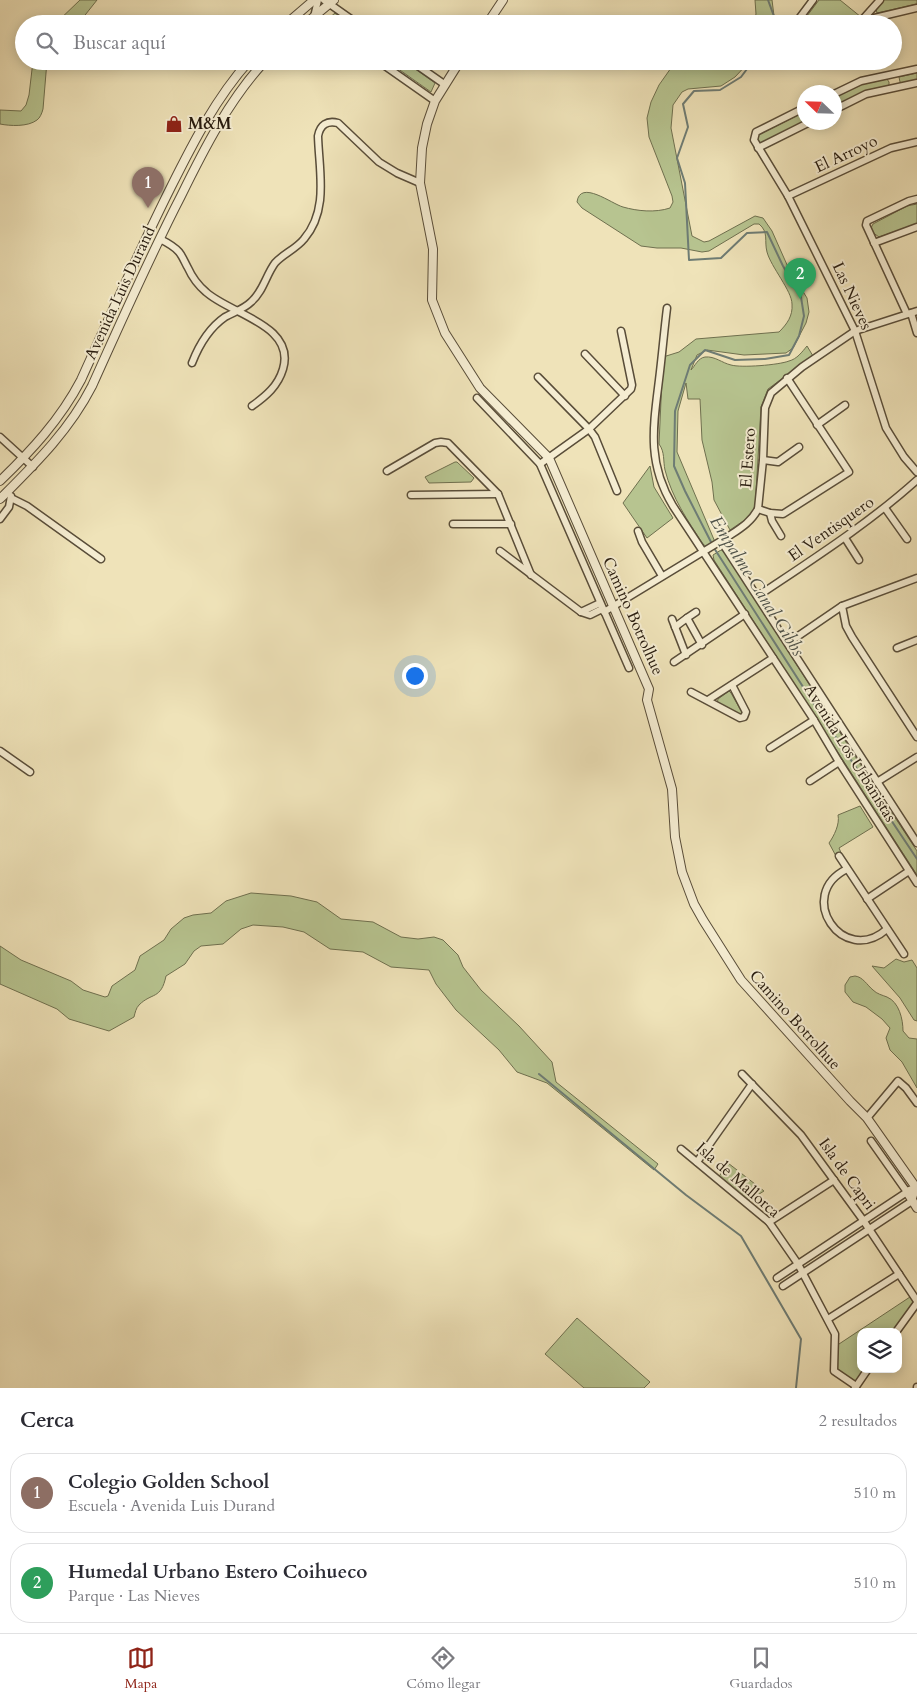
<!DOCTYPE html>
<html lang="es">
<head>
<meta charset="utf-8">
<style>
	body { margin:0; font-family:Cardo,serif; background:#f2f2f3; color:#2b2b33 }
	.controls { position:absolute; right:15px; bottom:15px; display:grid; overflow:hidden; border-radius:10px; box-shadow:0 2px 12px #0003 }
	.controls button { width:45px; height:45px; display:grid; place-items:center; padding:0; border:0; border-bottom:1px solid #e1e1e2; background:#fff; color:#2b2b33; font:25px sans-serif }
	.compass { position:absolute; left:797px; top:85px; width:45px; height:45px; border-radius:50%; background:#fff; box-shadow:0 2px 12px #0003; rotate:293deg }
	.you { position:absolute; left:414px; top:675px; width:18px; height:18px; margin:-12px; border:4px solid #fff; border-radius:50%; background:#1a73e8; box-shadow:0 0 0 8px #1a73e833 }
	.badge { display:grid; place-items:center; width:32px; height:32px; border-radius:50%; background:#8f2418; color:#fff; font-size:16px; font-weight:700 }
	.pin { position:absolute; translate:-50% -41px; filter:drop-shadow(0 1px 2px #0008) }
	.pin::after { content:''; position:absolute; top:26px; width:18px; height:15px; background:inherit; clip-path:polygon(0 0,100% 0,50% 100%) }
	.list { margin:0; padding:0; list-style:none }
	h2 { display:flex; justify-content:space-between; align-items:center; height:65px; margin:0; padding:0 20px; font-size:21px }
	h2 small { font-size:16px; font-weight:400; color:#7c7c81 }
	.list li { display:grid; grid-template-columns:32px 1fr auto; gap:15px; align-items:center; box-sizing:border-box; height:80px; margin:0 10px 10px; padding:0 10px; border:1px solid #e1e1e2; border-radius:20px }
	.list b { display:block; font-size:19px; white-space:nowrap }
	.list p { margin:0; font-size:16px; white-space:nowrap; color:#7c7c81 }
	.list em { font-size:16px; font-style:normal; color:#7c7c81 }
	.icon { flex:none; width:28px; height:28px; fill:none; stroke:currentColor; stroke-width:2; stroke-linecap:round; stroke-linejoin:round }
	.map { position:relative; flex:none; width:917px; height:1388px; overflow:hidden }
	.search { position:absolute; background:#fff; box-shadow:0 2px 12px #0003; left:15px; right:15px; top:15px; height:55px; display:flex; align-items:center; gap:12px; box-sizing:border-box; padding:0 18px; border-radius:28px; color:#7c7c81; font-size:19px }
	.sheet { height:245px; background:#fff }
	nav { display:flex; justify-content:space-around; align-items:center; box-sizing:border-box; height:70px; border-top:1px solid #e1e1e2; background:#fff; font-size:14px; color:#7c7c81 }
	nav a { display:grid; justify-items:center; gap:2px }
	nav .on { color:#8f2418 }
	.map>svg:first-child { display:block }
</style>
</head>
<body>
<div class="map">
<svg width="917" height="1388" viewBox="0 0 917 1388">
	<rect width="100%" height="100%" fill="#efe3b9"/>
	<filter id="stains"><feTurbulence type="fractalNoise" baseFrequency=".004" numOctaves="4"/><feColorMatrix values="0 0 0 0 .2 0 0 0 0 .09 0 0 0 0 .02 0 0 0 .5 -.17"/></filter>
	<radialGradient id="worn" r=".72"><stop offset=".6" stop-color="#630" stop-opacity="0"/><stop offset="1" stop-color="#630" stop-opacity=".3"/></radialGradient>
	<!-- green -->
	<g fill="#b7c490" stroke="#6f704f">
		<polygon points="80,0 97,0 78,24 55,24"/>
		<polygon points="755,0 772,0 775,24 753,24 756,14"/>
		<polygon points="819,0 840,0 861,17 835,24 801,24"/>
		<polygon points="884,0 917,0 917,4 877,13 876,9"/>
		<polygon points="335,13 350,24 334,24 328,19"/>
		<path d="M33 61H47L43 109C42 113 40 118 37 120 28 127 10 126 0 124V110L21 111 26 105 29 95Z"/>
		<polygon points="387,61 404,61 435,83 431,92"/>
		<path d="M713 61H750L735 77 721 86 688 89 682 92 673 105 671 128 692 236 704 242 709 241 755 216 763 218 772 231 788 267 807 298 809 312 806 323 793 348 786 353 744 355 707 350 697 355 691 370C695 366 698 358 705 357 715 356 722 363 731 365 741 368 779 365 789 361 797 359 802 352 807 346L813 356 768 389 761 407 755 509 749 517 730 530 714 500 712 482 702 440 700 399H688L686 383 678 411 677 452 715 542 708 548 703 544C688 521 672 498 665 470 663 461 665 452 659 444L663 357 679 352 696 339 779 332C787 324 793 316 792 304 792 291 771 267 767 252 764 241 769 232 759 224H754L709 251 702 252 681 248H657L641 246 582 208 577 202C580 179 612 204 623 207 637 211 655 213 670 208L673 202 672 196 649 137 647 118 651 102 659 85 671 68 684 63Z"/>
		<polygon points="917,73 917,81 903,84 900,82 899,77"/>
		<polygon points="887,79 889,82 889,86 886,87 835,107 835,97 863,84"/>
		<polygon points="804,112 804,122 761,143 756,141 757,136"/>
		<polygon points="917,204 917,224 879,237 872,232 871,228 873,224 907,206"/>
		<polygon points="455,462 457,462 474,478 471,482 429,483 425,477"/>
		<polygon points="650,466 654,487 673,518 647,538 623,503"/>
		<polygon points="721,550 725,552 865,772 917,851 917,875 714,560 713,555"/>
		<polygon points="729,691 731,693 744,716 742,716 717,704 718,699"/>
		<path d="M860 806 873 827 839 848 842 855 837 858 829 843C834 836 840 824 838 815Z"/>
		<path d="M251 893 291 896 317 902 341 919 373 922 401 937 418 939 434 937 443 940 458 955 463 967 481 990 519 1026 552 1062 556 1082 658 1164 654 1170 547 1083 517 1072 499 1050 456 1010 436 984 429 970 391 967 363 952 330 949 304 932 283 927 253 925 241 929 223 944 201 946 194 951 185 964 166 976C161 1000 152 992 139 1005 136 1008 135 1013 134 1017L109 1031 69 1019 57 1009 0 984V946L21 960 71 981 83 990 105 997 108 996 112 986 135 970 140 956 164 940 171 929 184 918 193 915 211 913 226 901Z"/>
		<polygon points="896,959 904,962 912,960 917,968 917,1021 914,1020 900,998 872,966 884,968"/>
		<path d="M855 976C863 977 867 985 873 990 877 994 882 995 887 997 899 1002 903 1019 903 1031L909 1038 917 1039V1088L902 1062 890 1050 886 1038 890 1028 882 1019 866 1007 853 1002 845 992V985L850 977Z"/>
		<polygon points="728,1163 764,1191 748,1201 718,1178"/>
		<polygon points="913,1295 917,1302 895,1332 861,1332 861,1369 868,1369 856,1385 835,1371 836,1346"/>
		<polygon points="577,1318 650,1382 644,1388 584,1388 545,1354"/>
	</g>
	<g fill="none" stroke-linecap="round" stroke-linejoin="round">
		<!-- stream -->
		<g stroke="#6e7c74" stroke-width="2">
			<polyline points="768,0 775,19 773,24"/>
			<polyline points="712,544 685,491 674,466 675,411 690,365 705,350 735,360 765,359 789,355 799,336 804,316 801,297 783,266 767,232 747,233 721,258 689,260 685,183 677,158 688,127 683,104 694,91 720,90 741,77 753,61"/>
			<polyline points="714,548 823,718 917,859"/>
			<polyline points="539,1074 686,1195 741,1236 801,1339 796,1388"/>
		</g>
		<!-- minor casing -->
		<g stroke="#594d39" stroke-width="9">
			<g id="minor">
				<polyline points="318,0 314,17 324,24"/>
				<polyline points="324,0 358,24"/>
				<polyline points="863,19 880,0"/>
				<polyline points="795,24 813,0"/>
				<polyline points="849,24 917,8"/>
				<polyline points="378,61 435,101"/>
				<polyline points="411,61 444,84"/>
				<polyline points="834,94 861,81 917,69"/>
				<polyline points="804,108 756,132 754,140 788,196 855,331 886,428 904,457 917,472"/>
				<polyline points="834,110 866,94 917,83"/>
				<polyline points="758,148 810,122"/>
				<polyline points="788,196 891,148 917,142"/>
				<path d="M160 239C166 242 174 246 179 252 183 257 185 263 188 268 192 277 199 286 206 292 230 314 296 325 283 369 278 386 266 396 252 406"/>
				<polyline points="874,243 917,227"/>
				<path d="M667 308C664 332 662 356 659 380 653 428 647 463 673 506L814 720 839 762 917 883"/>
				<polyline points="911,313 917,333"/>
				<polyline points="907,314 866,225 867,221 909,201 917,199"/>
				<polyline points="585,354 625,396"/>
				<path d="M192 363C199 345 209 328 225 317 234 312 244 309 251 302 263 292 266 275 275 263 283 254 296 249 304 239 329 210 319 171 318 136 320 125 327 120 338 123L379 162 397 173 420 183"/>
				<polyline points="538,377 589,429 595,437 617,491"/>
				<polyline points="477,398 540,464 629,668"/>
				<polyline points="817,425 845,405"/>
				<polyline points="0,437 33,467"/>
				<polyline points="763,460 778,462 799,447"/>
				<polyline points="540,464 589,429 631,389 632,385 621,331"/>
				<polyline points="387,471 435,443 441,442 448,443 498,494 531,575"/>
				<polyline points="411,495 498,494"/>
				<polyline points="11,498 27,506 101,559"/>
				<polyline points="885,508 907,539"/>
				<polyline points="758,509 770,513 783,514 849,472 787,378"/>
				<polyline points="770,513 772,521 781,536"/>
				<polyline points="0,519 9,507 11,496"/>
				<polyline points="453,524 511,524"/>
				<polyline points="638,531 642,542 662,576"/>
				<polyline points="845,538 859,560"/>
				<polyline points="721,541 917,843"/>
				<polyline points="500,551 581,612 590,615 602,609"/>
				<path d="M758 596C813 559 868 524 917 480"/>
				<polyline points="842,606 846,626 852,637 917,737"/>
				<polyline points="581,612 600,603"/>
				<path d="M604 612 729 536C741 528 751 522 758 509L763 460 765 408 771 393 802 367 855 331 917 311"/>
				<polyline points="687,618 696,612"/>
				<polyline points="672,619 686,655"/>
				<polyline points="675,627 687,618 702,645"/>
				<polyline points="788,643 842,606 917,578"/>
				<polyline points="897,648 917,640"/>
				<polyline points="674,662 745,614"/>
				<polyline points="691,692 740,718 744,717 746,712 732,685"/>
				<polyline points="708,700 773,658"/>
				<polyline points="770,748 814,720"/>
				<polyline points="0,751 30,772"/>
				<polyline points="810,781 839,762"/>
				<polyline points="877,782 917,757"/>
				<polyline points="839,856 904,954"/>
				<path d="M847 869C794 895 843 968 887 929"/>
				<polyline points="867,899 909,871"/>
				<polyline points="742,1074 801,1135 863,1220 917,1301"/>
				<polyline points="867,1118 898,1081 906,1088 917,1103"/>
				<polyline points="681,1149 769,1222 798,1264 835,1334 834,1371 856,1386"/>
				<polyline points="697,1162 752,1084"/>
				<polyline points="769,1222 834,1180"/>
				<polyline points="777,1278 907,1192 871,1141"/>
				<polyline points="783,1286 912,1201 916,1189"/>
				<polyline points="828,1319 899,1274"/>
				<polyline points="896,1332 917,1303"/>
				<polyline points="855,1388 868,1369"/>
				<polyline points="917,1388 917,1387"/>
			</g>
		</g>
		<!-- tertiary casing -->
		<g stroke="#594d39" stroke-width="10">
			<g id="tertiary">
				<polyline points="286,24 314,0"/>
				<polyline points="305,24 334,0"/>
				<polyline points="487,24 503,0"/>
				<polyline points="460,61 435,101 427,124 422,148 420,183 433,249 432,300 445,333 480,388 549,458 649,689 647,700 672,789 675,837 682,872 694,904 703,920 741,980 850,1101 867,1118 917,1189"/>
				<path d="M0 481C31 451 60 420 81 380 110 316 139 251 171 187 193 143 216 98 249 61"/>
				<path d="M0 499C35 464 69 431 92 386 121 322 149 258 181 196 204 149 229 100 265 61"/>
				<polyline points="917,1188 907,1192 917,1208"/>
			</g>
		</g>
		<!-- minor -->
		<use href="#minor" stroke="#f5edd2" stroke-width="6"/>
		<!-- tertiary -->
		<use href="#tertiary" stroke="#f5edd2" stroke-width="8"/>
	</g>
	<!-- icons -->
	<defs>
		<g id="shop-bare" transform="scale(1.35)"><path d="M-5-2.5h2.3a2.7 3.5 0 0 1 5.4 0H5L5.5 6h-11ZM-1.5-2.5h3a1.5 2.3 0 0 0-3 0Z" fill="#8f2418" stroke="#f5edd2" stroke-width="2.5" paint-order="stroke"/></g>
	</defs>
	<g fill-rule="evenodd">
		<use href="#shop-bare" x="174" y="124"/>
	</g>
	<g text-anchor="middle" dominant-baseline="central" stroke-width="4" stroke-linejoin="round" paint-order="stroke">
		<!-- poi labels -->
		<g font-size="16" font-weight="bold" fill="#271b0e" stroke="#f5edd2" text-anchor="start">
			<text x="188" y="124">M&amp;M</text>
		</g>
		<!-- street labels -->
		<g font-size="16" fill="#271b0e" stroke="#f5edd2">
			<text transform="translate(846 154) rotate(-25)">El Arroyo</text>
			<text transform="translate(120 293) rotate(-65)">Avenida Luis Durand</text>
			<text transform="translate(852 296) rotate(65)">Las Nieves</text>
			<text transform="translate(748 458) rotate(-86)">El Estero</text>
			<text transform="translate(831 529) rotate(-35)">El Ventisquero</text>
			<text transform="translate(633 616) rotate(66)">Camino Botrolhue</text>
			<text transform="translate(850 753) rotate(58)">Avenida Los Urbanistas</text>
			<text transform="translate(795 1020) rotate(48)">Camino Botrolhue</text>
			<text transform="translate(847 1174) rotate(54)">Isla de Capri</text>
			<text transform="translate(738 1180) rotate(41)">Isla de Mallorca</text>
		</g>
		<!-- water labels -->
		<g font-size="18" font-style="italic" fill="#50534a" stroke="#f5edd2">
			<text transform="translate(757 586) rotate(58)">Empalme Canal Gibbs</text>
		</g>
	</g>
	<rect width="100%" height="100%" filter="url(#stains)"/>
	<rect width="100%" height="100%" fill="url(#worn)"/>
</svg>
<div class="controls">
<button><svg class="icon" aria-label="layers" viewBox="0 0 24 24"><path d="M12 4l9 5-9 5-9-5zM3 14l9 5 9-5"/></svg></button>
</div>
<svg class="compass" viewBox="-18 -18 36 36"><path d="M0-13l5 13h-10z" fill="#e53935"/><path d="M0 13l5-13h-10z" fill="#7c7c81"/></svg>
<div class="you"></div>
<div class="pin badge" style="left:148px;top:208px;background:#8d6e63">1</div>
<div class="pin badge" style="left:800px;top:299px;background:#2e9e5b">2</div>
<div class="search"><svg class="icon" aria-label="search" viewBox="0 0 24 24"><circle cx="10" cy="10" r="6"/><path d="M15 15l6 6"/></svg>Buscar aquí</div>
</div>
<section class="sheet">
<h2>Cerca<small>2 resultados</small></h2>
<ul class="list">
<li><span class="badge" style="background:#8d6e63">1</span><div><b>Colegio Golden School</b><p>Escuela · Avenida Luis Durand</p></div><em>510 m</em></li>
<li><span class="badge" style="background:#2e9e5b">2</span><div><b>Humedal Urbano Estero Coihueco</b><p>Parque · Las Nieves</p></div><em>510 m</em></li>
</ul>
</section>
<nav>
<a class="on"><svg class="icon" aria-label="map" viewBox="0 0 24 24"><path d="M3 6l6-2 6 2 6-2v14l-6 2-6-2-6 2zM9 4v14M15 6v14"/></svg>Mapa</a>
<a><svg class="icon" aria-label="directions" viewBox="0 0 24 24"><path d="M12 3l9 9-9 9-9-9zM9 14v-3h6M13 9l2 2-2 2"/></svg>Cómo llegar</a>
<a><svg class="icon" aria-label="saved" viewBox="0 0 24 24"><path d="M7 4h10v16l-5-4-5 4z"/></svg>Guardados</a>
</nav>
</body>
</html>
